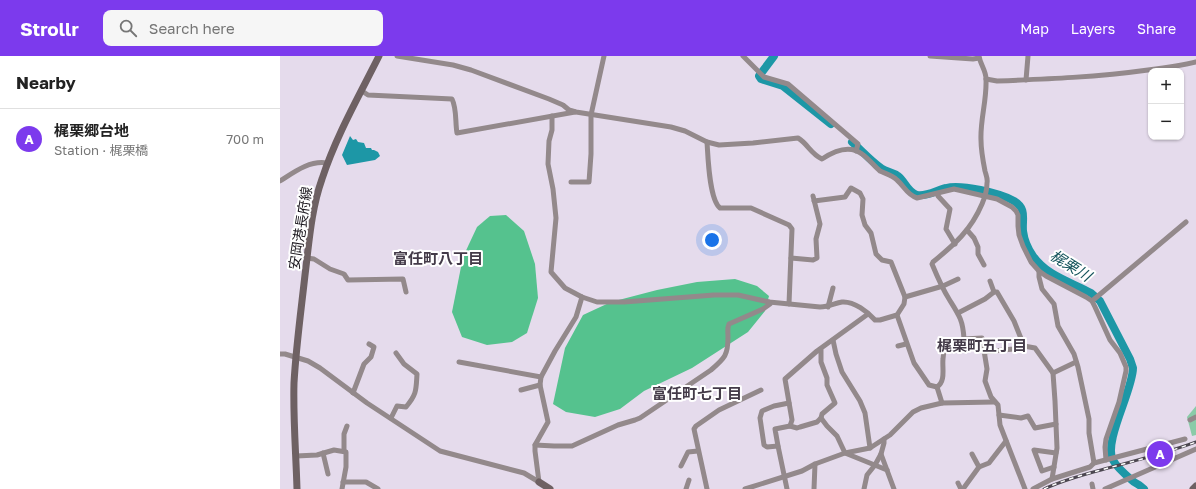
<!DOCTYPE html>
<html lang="en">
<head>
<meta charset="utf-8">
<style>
	body { margin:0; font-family:"Golos Text","Noto Sans JP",sans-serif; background:#f6f6f6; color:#222 }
	.controls { position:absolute; right:12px; top:12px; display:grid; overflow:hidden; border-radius:8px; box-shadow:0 1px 3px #0004 }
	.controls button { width:36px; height:36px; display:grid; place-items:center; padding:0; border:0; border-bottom:1px solid #e0e0e0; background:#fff; color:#222; font:20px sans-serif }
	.you { position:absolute; left:432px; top:184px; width:14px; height:14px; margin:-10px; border:3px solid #fff; border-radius:50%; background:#1a73e8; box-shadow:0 0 0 6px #1a73e833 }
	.badge { display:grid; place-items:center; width:26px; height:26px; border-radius:50%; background:#7c3aed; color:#fff; font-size:13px; font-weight:700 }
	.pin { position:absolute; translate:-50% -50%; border:2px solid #fff; box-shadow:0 1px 4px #0006 }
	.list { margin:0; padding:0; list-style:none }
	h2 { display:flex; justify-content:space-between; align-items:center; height:52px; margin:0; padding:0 16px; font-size:17px }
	h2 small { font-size:13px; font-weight:400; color:#767676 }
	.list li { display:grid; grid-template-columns:26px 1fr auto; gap:12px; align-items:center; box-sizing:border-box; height:60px; padding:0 16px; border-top:1px solid #e0e0e0 }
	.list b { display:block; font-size:15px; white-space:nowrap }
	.list p { margin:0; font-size:13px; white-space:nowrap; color:#767676 }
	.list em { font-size:13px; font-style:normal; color:#767676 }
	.icon { flex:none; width:22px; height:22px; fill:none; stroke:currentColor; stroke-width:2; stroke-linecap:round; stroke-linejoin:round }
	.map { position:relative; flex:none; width:916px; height:433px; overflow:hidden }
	header { display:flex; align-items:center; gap:24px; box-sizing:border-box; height:56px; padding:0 20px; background:#7c3aed; color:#fff }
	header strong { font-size:19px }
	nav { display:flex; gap:22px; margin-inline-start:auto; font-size:14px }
	.search { width:280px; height:36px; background:#f6f6f6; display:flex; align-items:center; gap:10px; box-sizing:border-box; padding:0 14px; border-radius:8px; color:#767676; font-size:15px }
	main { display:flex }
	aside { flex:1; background:#fff }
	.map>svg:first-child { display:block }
</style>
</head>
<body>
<header>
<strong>Strollr</strong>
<div class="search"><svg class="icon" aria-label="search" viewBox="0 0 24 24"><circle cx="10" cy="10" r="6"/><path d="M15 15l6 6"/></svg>Search here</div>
<nav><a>Map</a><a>Layers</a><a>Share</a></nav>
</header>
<main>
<aside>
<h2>Nearby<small></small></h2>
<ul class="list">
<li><span class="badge">A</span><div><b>梶栗郷台地</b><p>Station · 梶栗橋</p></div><em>700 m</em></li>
</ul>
</aside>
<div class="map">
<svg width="916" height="433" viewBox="0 0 916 433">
	<rect width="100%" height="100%" fill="#e5dbec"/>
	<!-- green -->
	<polygon fill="#8acba8" points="916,350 916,379 912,380 907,361"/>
	<!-- forest -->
	<g fill="#55c28e">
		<polygon points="226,159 244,175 255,208 258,242 247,277 232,286 207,289 182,281 172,256 183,201 197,171 210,160"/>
		<polygon points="455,223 477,230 489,240 485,255 468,276 412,312 364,335 340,353 315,361 286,356 273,348 285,292 303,259 331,246 377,234 417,226"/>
	</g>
	<!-- water -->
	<polygon fill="#1d97a6" points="70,80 73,84 76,83 78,86 84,87 86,92 91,92 92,94 94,94 98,96 100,100 95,104 67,109 62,99"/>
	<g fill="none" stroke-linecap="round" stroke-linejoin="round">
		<!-- river -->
		<g stroke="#1d97a6" stroke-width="8">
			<polyline points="494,0 479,20 481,23 503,30 551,68"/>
			<path d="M572 86C581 94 591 105 601 112 606 116 613 116 618 120 625 125 627 136 637 139 646 141 657 134 666 132 681 128 720 137 734 145 747 153 742 162 743 175 744 183 748 193 753 200 767 220 791 226 811 237L820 245 850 303C851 306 852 309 853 312 853 334 823 386 833 404 837 412 847 420 854 426 858 428 861 430 864 433"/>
		</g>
		<!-- street -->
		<g stroke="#93898b" stroke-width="5">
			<path d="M117 0 173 9 191 14 269 43 283 49 289 54 296 56 391 71 405 75 427 86 439 89 473 87 518 82C528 88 530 97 542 103 554 95 569 88 582 98 589 103 594 110 600 115 606 118 612 119 617 124 624 130 627 139 637 142L674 133 717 143 732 151 736 155 738 159V170L739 179 743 190 751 206 759 215 766 220 806 241 812 245 815 251 830 284 840 297 846 311V315L839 346 826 383 825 391 826 404"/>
			<polyline points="463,0 484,21 508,28 578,88 576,95"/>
			<polyline points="650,0 693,3 699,2"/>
			<path d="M706 23 717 25C768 23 818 21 868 14 884 12 900 10 916 6"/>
			<polyline points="746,24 748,0"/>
			<path d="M82 35 88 39 172 43C177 53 175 66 177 77L295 56"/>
			<path d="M272 60V74L269 85 268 108 273 133 276 162 271 216 285 232 302 241 317 246H344L434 239H458L489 246 540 251C549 251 555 247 562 246 574 245 588 256 595 264H600L617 259 624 248 625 241 611 206 602 204 596 198 591 177 585 169 582 159 583 143 580 137 571 132 565 141 534 145"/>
			<path d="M427 86C428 100 429 143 440 152H471L509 169 512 173 509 248"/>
			<path d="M0 125C14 116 30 104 47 107"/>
			<polyline points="291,126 309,126 311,98 311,59 324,0"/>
			<polyline points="657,138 658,140 670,153 666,173 675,188"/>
			<polyline points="687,174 694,182 698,191 698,198 704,209"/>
			<polyline points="27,202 34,203 50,213 64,218 68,224 123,223 126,236"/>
			<polyline points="511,202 533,204 537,202 536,183 540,168 533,140"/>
			<polyline points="759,215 759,221 762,233 774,248 778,270 794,298 798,311 809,363 809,377 814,407"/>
			<polyline points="710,225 714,236 717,236 734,265 744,290"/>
			<polyline points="625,241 663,230 678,223"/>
			<polyline points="812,245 906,166"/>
			<polyline points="548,251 553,232"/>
			<polyline points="678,257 705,243 714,236"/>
			<polyline points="617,259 634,307 649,329 657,331"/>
			<path d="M684 283C683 264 679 259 669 243 662 232 657 220 652 208L653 206C675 188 691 174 702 148 705 141 707 134 707 127 708 123 706 119 705 115 703 105 701 95 701 84 700 64 707 44 706 23 706 14 700 8 699 0"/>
			<polyline points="553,284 556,298 562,316 580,345 585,357 590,392"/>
			<polyline points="618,290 626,288"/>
			<polyline points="541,293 541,306 547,322 547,329 555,347 542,358 541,362 537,366 520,371 517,372 510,370 512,364 505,323 537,295 588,258"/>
			<polyline points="704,296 733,293 744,290 755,292 773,317 775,345 777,392 772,423"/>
			<polyline points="0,298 5,298 28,305 40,312 87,347 160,395 244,417 259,426"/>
			<polyline points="179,306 261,321"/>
			<polyline points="773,317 796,306"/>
			<path d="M657 331C666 325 662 312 663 303 663 300 664 296 665 293L684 283 702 282 707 313 705 325 711 341 718 349 720 369 745 433"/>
			<polyline points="657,331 662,347"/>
			<polyline points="241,334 260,329"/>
			<polyline points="73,337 84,308 91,301 94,291 89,288"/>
			<polyline points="719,359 741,362 748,360 755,372 776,368"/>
			<path d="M111 362 117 350 126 351C137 338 136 334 137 318L124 308 116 297"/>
			<polyline points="541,362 547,370 557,380 565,397 607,414"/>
			<polyline points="910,364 916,361"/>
			<path d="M255 389 274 390H292L338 369 355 364 360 362 431 314C445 302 448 299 448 281 448 276 447 272 449 268L483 253 490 248 489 246"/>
			<polyline points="498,390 487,391 484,389 480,362 482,355 494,350 509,347"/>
			<polyline points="64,395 64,378 67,370"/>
			<polyline points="43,397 48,418"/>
			<polyline points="601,398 614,433"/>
			<polyline points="692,398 699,411"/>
			<polyline points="16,400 37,399 54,394 66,396 66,411 62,433"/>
			<polyline points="401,410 408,396 418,395"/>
			<polyline points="774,411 762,415 754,394 776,397"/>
			<polyline points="63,426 86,426 98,433"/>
			<polyline points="259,426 255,395 255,389 268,366 260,329 261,321 275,295 296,261 302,241"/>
			<polyline points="678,427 681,433"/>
			<polyline points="812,428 813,433"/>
			<polyline points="406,433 409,424"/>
			<polyline points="427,433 414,373 416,370 439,354 481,334"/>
			<polyline points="465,433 522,415 535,408 565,397 590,392 610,379 633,356 641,352 662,347 714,346"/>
			<polyline points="507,433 498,390 495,373 510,370"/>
			<polyline points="534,433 535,408"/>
			<polyline points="584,433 587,419 595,409 601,398 604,387 604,383"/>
			<polyline points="683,433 699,411 709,407 726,385"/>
			<polyline points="753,433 772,423 810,411 814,407 905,383"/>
			<polyline points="825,433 916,393"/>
		</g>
		<!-- secondary -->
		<g stroke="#6e6163" stroke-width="7">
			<polyline points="259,426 270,433"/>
			<path d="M17 433C16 398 13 362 14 327 16 291 21 255 25 219 29 187 31 154 42 123 56 80 79 40 99 0"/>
			<polyline points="913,433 916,430"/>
		</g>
		<!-- rail casing -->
		<g stroke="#4c4750" stroke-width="3">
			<path id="rail" d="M764 433C781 425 799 420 817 415 850 406 884 398 916 386"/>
		</g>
		<!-- rail -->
		<use href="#rail" stroke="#fff" stroke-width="1.5" stroke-dasharray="4.5" stroke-linecap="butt"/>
	</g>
	<g text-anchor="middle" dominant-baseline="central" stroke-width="4" stroke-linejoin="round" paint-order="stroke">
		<!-- street labels -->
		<g font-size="14" fill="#1b171e" stroke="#fff">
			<text transform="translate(20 172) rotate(-81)">安岡港長府線</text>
		</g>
		<!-- neighbourhood labels -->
		<g font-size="15" font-weight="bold" fill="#433a48" stroke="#fff">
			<text x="158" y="202">富任町八丁目</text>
			<text x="702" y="289">梶栗町五丁目</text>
			<text x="417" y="337">富任町七丁目</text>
		</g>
		<!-- water labels -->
		<g font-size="15" font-style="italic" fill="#16555d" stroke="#fff">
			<text transform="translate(791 209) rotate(32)">梶栗川</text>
		</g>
	</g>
</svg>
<div class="controls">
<button>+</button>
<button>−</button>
</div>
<div class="you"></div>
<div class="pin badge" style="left:880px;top:398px">A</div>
</div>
</main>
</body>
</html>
